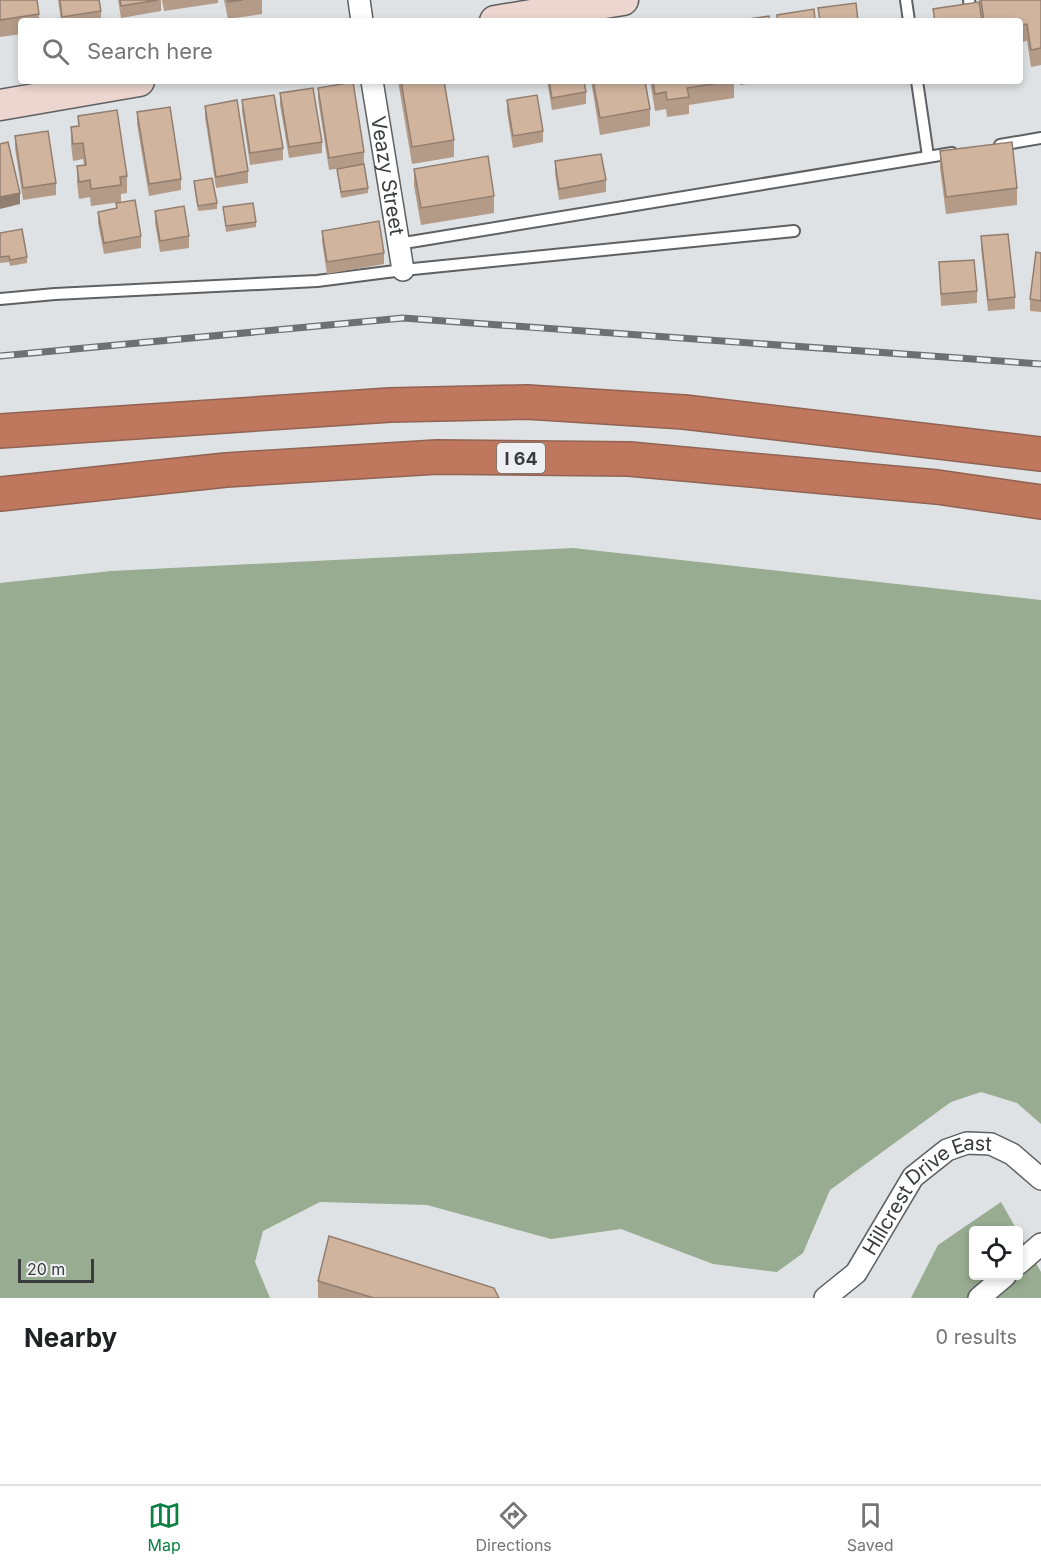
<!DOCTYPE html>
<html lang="en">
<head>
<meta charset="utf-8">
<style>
	body { margin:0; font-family:Inter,sans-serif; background:#f2f2f2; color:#202124 }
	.controls { position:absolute; right:18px; bottom:18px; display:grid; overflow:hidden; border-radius:6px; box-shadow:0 3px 9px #0003 }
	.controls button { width:54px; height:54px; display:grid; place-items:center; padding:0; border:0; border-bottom:2px solid #e0e0e0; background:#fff; color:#202124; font:30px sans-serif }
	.scale { position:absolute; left:18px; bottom:15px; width:76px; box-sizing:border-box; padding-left:6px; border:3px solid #3a3b3c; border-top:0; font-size:16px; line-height:21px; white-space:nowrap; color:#3a3b3c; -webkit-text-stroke:4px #edeff2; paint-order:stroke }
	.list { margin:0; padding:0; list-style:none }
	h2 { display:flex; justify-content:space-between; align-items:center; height:78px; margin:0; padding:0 24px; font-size:26px }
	h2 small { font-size:20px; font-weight:400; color:#757577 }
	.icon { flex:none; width:33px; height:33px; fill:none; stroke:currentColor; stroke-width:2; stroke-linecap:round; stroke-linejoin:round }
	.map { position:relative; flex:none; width:1041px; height:1298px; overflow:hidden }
	.search { position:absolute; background:#fff; box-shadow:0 3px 9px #0003; left:18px; right:18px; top:18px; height:66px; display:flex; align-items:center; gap:15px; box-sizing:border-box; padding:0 21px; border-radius:6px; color:#757577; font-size:22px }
	.sheet { height:186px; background:#fff }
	nav { display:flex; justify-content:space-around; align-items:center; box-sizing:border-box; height:84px; border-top:2px solid #e0e0e0; background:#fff; font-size:16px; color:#757577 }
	nav a { display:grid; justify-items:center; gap:3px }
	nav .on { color:#0b8043 }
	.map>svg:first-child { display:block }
</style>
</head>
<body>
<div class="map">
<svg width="1041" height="1298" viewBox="0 0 1041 1298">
	<rect width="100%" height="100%" fill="#dfe2e4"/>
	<!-- forest -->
	<g fill="#97ac90">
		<polygon points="573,548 1041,600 1041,1124 1017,1103 981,1092 951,1102 830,1190 803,1253 777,1272 713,1264 621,1229 551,1239 427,1205 320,1202 263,1231 255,1262 270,1298 0,1298 0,583 111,571"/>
		<polygon points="1001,1202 1017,1230 974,1230 974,1276 1018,1276 1019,1233 1041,1272 1041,1298 911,1298 938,1245"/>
	</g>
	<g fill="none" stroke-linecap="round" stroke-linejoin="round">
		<!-- lane casing -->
		<g stroke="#5e6062" stroke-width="14">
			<g id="lane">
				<polyline points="906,0 909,21"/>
				<polyline points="969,0 972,21"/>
				<polyline points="917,81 928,156"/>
				<polyline points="1000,145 1041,138"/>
				<polyline points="398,244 952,153"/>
				<polyline points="0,299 55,294 317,281 403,270 794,231"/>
			</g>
		</g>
		<!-- street casing -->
		<g stroke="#5e6062" stroke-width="24">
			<g id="street">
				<polyline points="359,0 362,21"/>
				<path id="s1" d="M372 81 403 270"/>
				<polyline points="1018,1264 1041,1244"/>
				<path id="s2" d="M825 1298 856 1273 913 1177 947 1150 967 1143 991 1144 1012 1154 1041 1179"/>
				<polyline points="979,1298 1005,1276"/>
			</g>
		</g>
		<!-- secondary casing -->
		<g stroke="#5e6062" stroke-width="33">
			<g id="secondary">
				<polyline points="495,21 623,0"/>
				<polyline points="0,105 139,81"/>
			</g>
		</g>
		<!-- highway casing -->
		<g stroke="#906352" stroke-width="36">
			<g id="highway">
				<polyline points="0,431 390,405 527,402 684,412 1041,454"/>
				<polyline points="0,494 226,470 437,457 629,459 937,487 1041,502"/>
			</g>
		</g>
		<!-- lane -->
		<use href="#lane" stroke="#fff" stroke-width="10"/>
		<!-- street -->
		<use href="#street" stroke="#fff" stroke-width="21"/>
		<!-- secondary -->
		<use href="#secondary" stroke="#ecd6cf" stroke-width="30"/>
		<!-- highway -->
		<use href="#highway" stroke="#bf785e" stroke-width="33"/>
		<!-- rail casing -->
		<g stroke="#6e6f71" stroke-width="7">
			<polyline id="rail" points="0,356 403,318 1041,364"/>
		</g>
		<!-- rail -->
		<use href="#rail" stroke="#edeff2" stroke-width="4.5" stroke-dasharray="14" stroke-linecap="butt"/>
	</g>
	<!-- wall -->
	<g fill="#b49b88">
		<polygon points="0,0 39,14 39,21 21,21 21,34 0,37"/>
		<polygon points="58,0 99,0 101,11 101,21 61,21"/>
		<polygon points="118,0 161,0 161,11 121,18"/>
		<polygon points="162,0 218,0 218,3 164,11"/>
		<polygon points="224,0 262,0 262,14 228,19"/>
		<polygon points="979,0 1041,0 1041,65 1031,67 1027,41 1020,42 1020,21 934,21 933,9 979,2"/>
		<polygon points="398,81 444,81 454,140 454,157 412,164"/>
		<polygon points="547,81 584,81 586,92 586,104 552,110"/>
		<polygon points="591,81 645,81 650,109 650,126 600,135"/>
		<polygon points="650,81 734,81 734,98 689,105 689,114 667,117 666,109 655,111"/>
		<polygon points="739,81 768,81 740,85"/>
		<polygon points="318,88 364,152 364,164 329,170 318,99"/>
		<polygon points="280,93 322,142 322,153 289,158 280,105"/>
		<polygon points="242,100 283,148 283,160 250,165 242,111"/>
		<polygon points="507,100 543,131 543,142 513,148 507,112"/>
		<polygon points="205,106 248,171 248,183 216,188 205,117"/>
		<polygon points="137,112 181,179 181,190 149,196 137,124"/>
		<polygon points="78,116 127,176 127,193 121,194 121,202 91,206 90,197 79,199 77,183 77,166 84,165 83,159 73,161 71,144 71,127 78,126"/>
		<polygon points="15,136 56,183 56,195 23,200 15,148"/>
		<polygon points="940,151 1017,188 1017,205 946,214 940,168"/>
		<polygon points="555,161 606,180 606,192 559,200 555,173"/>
		<polygon points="337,169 368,188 368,193 341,198"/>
		<polygon points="414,169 494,196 494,213 421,225 414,186"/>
		<polygon points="194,181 217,203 217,209 198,211 194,187"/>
		<polygon points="116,203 141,236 141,248 104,254 98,223 98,212 116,208"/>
		<polygon points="223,207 256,222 256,227 226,232"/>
		<polygon points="155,211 189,236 189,248 160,252 155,223"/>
		<polygon points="322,231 384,253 384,264 327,274 322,242"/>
		<polygon points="0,233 27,257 27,263 10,266 9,262 0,263"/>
		<polygon points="981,236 1015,297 1015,309 988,311 981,248"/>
		<polygon points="1041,253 1041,312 1030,311 1030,299"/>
		<polygon points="939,262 977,291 977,303 941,306"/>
		<polygon points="318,1281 499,1298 318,1298"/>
	</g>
	<!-- shaded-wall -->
	<polygon fill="#927e6f" points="20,193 20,204 0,209 0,197"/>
	<!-- building -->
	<g fill="#d1b49e" stroke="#927e6f" stroke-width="1.5">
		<polygon points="0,0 37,0 39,14 0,20"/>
		<polygon points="60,0 99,0 101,11 62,17"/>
		<polygon points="120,0 158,0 121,6"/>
		<polygon points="227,0 243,0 228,2"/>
		<polygon points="981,0 1041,0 1041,48 1031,50 1027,24 1020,25 1020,21 984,21"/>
		<polygon points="979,2 982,21 935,21 933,9"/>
		<polygon points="856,3 858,21 820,21 818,8"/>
		<polygon points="814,9 815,21 777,21 777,15"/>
		<polygon points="769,16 769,21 735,21"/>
		<polygon points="401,81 444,81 454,140 412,147"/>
		<polygon points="549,81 584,81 586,92 552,98"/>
		<polygon points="593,81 645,81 650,109 600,118"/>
		<polygon points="653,81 731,81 687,88 689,97 667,100 666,92 655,94"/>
		<polygon points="353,82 364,152 329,158 318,88"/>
		<polygon points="313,88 322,142 289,147 280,93"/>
		<polygon points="274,95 283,148 250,153 242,100"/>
		<polygon points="537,95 543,131 513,136 507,100"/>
		<polygon points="237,100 248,171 216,177 205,106"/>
		<polygon points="170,107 181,179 149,184 137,112"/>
		<polygon points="117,110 127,176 120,177 121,185 91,189 90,180 79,182 77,166 86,165 83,143 73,144 71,127 79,126 78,116"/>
		<polygon points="48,131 56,183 23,188 15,136"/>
		<polygon points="8,142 20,193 0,197 0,144"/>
		<polygon points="1012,142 1017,188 946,197 940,151"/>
		<polygon points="601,154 606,180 559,189 555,161"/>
		<polygon points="488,156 494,196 421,208 414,169"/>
		<polygon points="364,164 368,188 341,192 337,169"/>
		<polygon points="212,178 217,203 198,206 194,181"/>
		<polygon points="135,200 141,236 104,243 98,212 117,208 116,203"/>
		<polygon points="253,203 256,222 226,226 223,207"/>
		<polygon points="184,206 189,236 160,241 155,211"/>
		<polygon points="379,221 384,253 327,262 322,231"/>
		<polygon points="22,229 27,257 10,260 9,256 0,257 0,233"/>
		<polygon points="1008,234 1015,297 988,300 981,236"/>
		<polygon points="1036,252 1041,253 1041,301 1030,299"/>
		<polygon points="974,260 977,291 941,294 939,262"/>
		<polygon points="329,1236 494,1288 499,1298 374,1298 318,1281"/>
	</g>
	<g text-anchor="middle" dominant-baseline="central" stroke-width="5" stroke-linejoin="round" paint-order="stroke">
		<!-- shield labels -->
		<rect fill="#edeff2" stroke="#707173" stroke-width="1.5" x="497" y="443" width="48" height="30" rx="4.5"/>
		<g font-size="18" font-weight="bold" fill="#3a3b3c">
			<text x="521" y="458">I 64</text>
		</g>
		<!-- street labels -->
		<g font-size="20" fill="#3a3b3c" stroke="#edeff2">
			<text stroke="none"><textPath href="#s1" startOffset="96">Veazy Street</textPath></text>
			<text stroke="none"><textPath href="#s2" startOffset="152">Hillcrest Drive East</textPath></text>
		</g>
	</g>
</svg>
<div class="controls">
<button><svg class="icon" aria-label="locate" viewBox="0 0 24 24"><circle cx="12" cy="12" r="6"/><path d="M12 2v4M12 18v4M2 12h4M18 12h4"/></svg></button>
</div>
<div class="scale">20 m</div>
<div class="search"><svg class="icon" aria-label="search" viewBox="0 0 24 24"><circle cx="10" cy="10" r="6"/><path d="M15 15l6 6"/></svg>Search here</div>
</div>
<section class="sheet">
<h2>Nearby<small>0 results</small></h2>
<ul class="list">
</ul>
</section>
<nav>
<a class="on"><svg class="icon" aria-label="map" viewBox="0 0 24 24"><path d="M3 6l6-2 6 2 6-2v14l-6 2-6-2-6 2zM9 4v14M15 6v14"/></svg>Map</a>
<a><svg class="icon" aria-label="directions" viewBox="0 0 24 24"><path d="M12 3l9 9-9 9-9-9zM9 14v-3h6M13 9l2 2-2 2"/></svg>Directions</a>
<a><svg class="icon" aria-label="saved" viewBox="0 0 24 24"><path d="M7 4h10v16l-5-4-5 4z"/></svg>Saved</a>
</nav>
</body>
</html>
